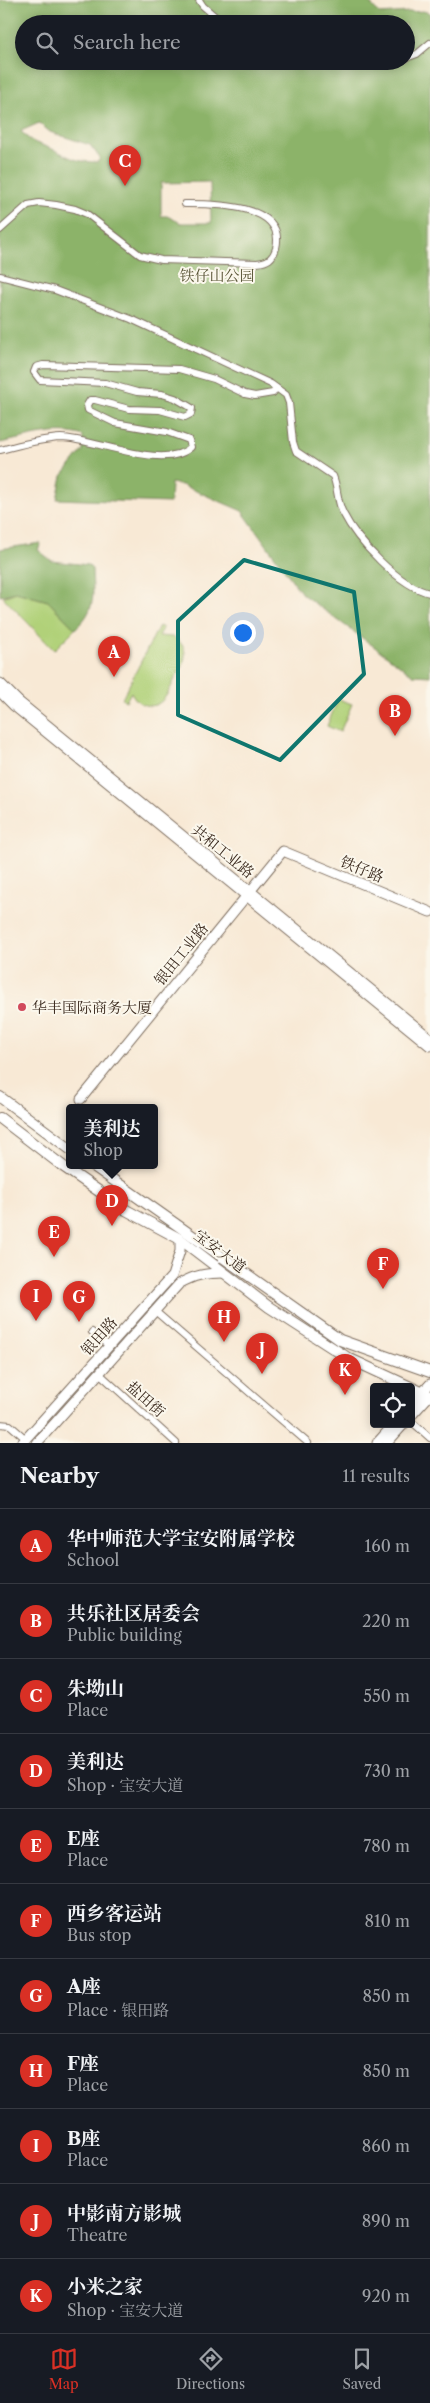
<!DOCTYPE html>
<html lang="en">
<head>
<meta charset="utf-8">
<style>
	body { margin:0; font-family:"Libre Caslon Text","Noto Serif SC",serif; background:#20242c; color:#f1f3f6 }
	.controls { position:absolute; right:15px; bottom:15px; display:grid; overflow:hidden; border-radius:5px; box-shadow:0 2px 12px #0003 }
	.controls button { width:45px; height:45px; display:grid; place-items:center; padding:0; border:0; border-bottom:1px solid #363941; background:#171b24; color:#f1f3f6; font:25px sans-serif }
	.you { position:absolute; left:242px; top:632px; width:18px; height:18px; margin:-12px; border:4px solid #fff; border-radius:50%; background:#1a73e8; box-shadow:0 0 0 8px #1a73e833 }
	.badge { display:grid; place-items:center; width:32px; height:32px; border-radius:50%; background:#d93025; color:#fff; font-size:16px; font-weight:700 }
	.pin { position:absolute; translate:-50% -41px; filter:drop-shadow(0 1px 2px #0008) }
	.pin::after { content:''; position:absolute; top:26px; width:18px; height:15px; background:inherit; clip-path:polygon(0 0,100% 0,50% 100%) }
	.popup { position:absolute; left:66px; top:1104px; width:92px; height:65px; box-sizing:border-box; display:grid; place-content:center; border-radius:5px; background:#171b24; filter:drop-shadow(0 1px 4px #0005); font-size:16px; white-space:nowrap; color:#9ea1a6 }
	.popup b { font-size:19px; color:#f1f3f6 }
	.popup::after { content:''; position:absolute; left:50%; top:100%; margin-left:-10px; border:10px solid transparent; border-top-color:#171b24 }
	.list { margin:0; padding:0; list-style:none }
	h2 { display:flex; justify-content:space-between; align-items:center; height:65px; margin:0; padding:0 20px; font-size:21px }
	h2 small { font-size:16px; font-weight:400; color:#9ea1a6 }
	.list li { display:grid; grid-template-columns:32px 1fr auto; gap:15px; align-items:center; box-sizing:border-box; height:75px; padding:0 20px; border-top:1px solid #363941 }
	.list b { display:block; font-size:19px; white-space:nowrap }
	.list p { margin:0; font-size:16px; white-space:nowrap; color:#9ea1a6 }
	.list em { font-size:16px; font-style:normal; color:#9ea1a6 }
	.icon { flex:none; width:28px; height:28px; fill:none; stroke:currentColor; stroke-width:2; stroke-linecap:round; stroke-linejoin:round }
	.map { position:relative; flex:none; width:430px; height:1443px; overflow:hidden }
	.search { position:absolute; background:#171b24; box-shadow:0 2px 12px #0003; left:15px; right:15px; top:15px; height:55px; display:flex; align-items:center; gap:12px; box-sizing:border-box; padding:0 18px; border-radius:28px; color:#9ea1a6; font-size:19px }
	.sheet { height:890px; background:#171b24 }
	nav { display:flex; justify-content:space-around; align-items:center; box-sizing:border-box; height:70px; border-top:1px solid #363941; background:#171b24; font-size:14px; color:#9ea1a6 }
	nav a { display:grid; justify-items:center; gap:2px }
	nav .on { color:#d93025 }
	.map>svg:first-child { display:block }
</style>
</head>
<body>
<div class="map">
<svg width="430" height="1443" viewBox="0 0 430 1443">
	<rect width="100%" height="100%" fill="#fbf7ec"/>
	<filter id="ink" filterUnits="userSpaceOnUse"><feTurbulence type="fractalNoise" baseFrequency=".02" numOctaves="2"/><feDisplacementMap in="SourceGraphic" scale="10" xChannelSelector="R" yChannelSelector="G"/><feConvolveMatrix kernelMatrix="1 2 1 2 8 2 1 2 1" color-interpolation-filters="sRGB"/></filter>
	<filter id="wash" filterUnits="userSpaceOnUse"><feTurbulence type="fractalNoise" baseFrequency=".0096" numOctaves="4" result="noise"/><feDisplacementMap in="SourceGraphic" scale="20" xChannelSelector="R" yChannelSelector="G"/><feGaussianBlur stdDeviation="1.12" result="paint"/><feColorMatrix in="noise" values="0 0 0 0 0 0 0 0 0 0 0 0 0 0 0 0 0 1.4 0 .05"/><feComposite in="paint" operator="in"/></filter>
	<g filter="url(#wash)">
		<rect width="100%" height="100%" fill="#f8e9d5"/>
		<!-- green -->
		<g fill="#b1d179" stroke="#767e4c">
			<polygon points="16,592 48,601 75,629 54,650 3,597"/>
			<path d="M159 626 163 628 159 636 172 637C179 640 185 646 185 655 185 662 180 670 176 676 170 689 163 710 145 705 138 703 134 698 131 692L126 701 122 699Z"/>
			<polygon points="338,699 352,704 340,732 327,726"/>
		</g>
		<!-- forest -->
		<g fill="#8cb369" stroke="#646e44" fill-rule="evenodd">
			<path d="M0 0H367L380 14 423 11 430 13V676L413 675 302 594 242 511 182 485 171 483 170 503 57 499 62 476 83 450V436C58 427 26 438 0 443ZM24 24H406V61H24ZM39 123 50 132 90 145 100 158 98 162C74 162 73 158 52 149 38 143 32 144 21 131ZM210 182 211 223H181L167 216H161V183Z"/>
			<path d="M41 543 38 550 52 561 88 565 92 569C93 596 97 609 75 629L48 601 16 592 0 596V549Z"/>
		</g>
	</g>
	<g filter="url(#ink)">
		<g fill="none" stroke-linecap="round" stroke-linejoin="round">
			<!-- minor casing -->
			<g stroke="#7d6d5e" stroke-width="8">
				<g id="minor">
					<polyline points="199,0 203,6 224,24"/>
					<polyline points="406,58 417,54 430,43"/>
					<path d="M0 230 28 205 39 203 56 205 75 209 87 214 140 255 161 260 257 263C267 262 273 259 276 248 287 203 211 204 185 204"/>
					<path d="M0 276 55 290 131 319 271 384 286 395 289 403 293 442 296 451 333 476C338 488 337 502 343 513 357 541 400 587 430 593"/>
					<path d="M0 450C20 445 40 439 61 438 93 438 165 472 191 447L189 440 167 432 115 423 88 410 87 405 90 400H95L129 409 160 410 185 417 191 414 192 408 175 398 162 394 137 392 105 383 40 380 34 372 36 367 43 365 179 369 214 379 245 394 255 396 273 393 276 388"/>
					<polyline points="155,1311 308,1443"/>
					<polyline points="92,1332 109,1346"/>
					<polyline points="99,1373 176,1443"/>
					<polyline points="411,1421 430,1438"/>
					<polyline points="0,1424 10,1425 26,1439"/>
				</g>
			</g>
			<!-- tertiary casing -->
			<g stroke="#7d6d5e" stroke-width="11">
				<g id="tertiary">
					<polyline points="0,683 18,701 430,1038"/>
					<polyline points="0,692 14,706 430,1046"/>
					<polyline points="81,1099 283,851 430,912"/>
					<polyline points="411,1405 430,1384"/>
					<polyline points="411,1416 430,1395"/>
					<polyline points="22,1443 172,1276 180,1251 180,1239"/>
					<path d="M37 1443 179 1284C194 1275 206 1273 224 1273"/>
					<polyline points="377,1443 394,1424"/>
					<polyline points="387,1443 404,1424"/>
				</g>
			</g>
			<!-- primary casing -->
			<g stroke="#7d6d5e" stroke-width="12">
				<g id="primary">
					<polyline points="0,1097 70,1149"/>
					<polyline points="0,1118 64,1167 126,1210 180,1239 269,1307 348,1358 430,1396"/>
					<polyline points="92,1165 340,1340 430,1372"/>
				</g>
			</g>
			<!-- minor -->
			<use href="#minor" stroke="#fff" stroke-width="6"/>
			<!-- tertiary -->
			<use href="#tertiary" stroke="#fff" stroke-width="9"/>
			<!-- primary -->
			<use href="#primary" stroke="#fff" stroke-width="10"/>
		</g>
	</g>
	<!-- marked area -->
	<path fill="none" stroke="#0f766e" stroke-width="4" stroke-linejoin="round" d="M244 560 354 592 364 674 280 760 178 715V621Z"/>
	<!-- markers -->
	<circle fill="#d1495b" stroke="#fbf7ec" stroke-width="2" cx="22" cy="1007" r="5"/>
	<g text-anchor="middle" dominant-baseline="central" stroke-width="4" stroke-linejoin="round" paint-order="stroke">
		<!-- park labels -->
		<g font-size="15" fill="#585435" stroke="#fbf7ec">
			<text x="217" y="275">铁仔山公园</text>
		</g>
		<!-- street labels -->
		<g font-size="15" fill="#3b2a1e" stroke="#fbf7ec">
			<text transform="translate(223 851) rotate(39)">共和工业路</text>
			<text transform="translate(362 869) rotate(22)">铁仔路</text>
			<text transform="translate(181 954) rotate(-51)">银田工业路</text>
			<text transform="translate(220 1251) rotate(37)">宝安大道</text>
			<text transform="translate(99 1336) rotate(-48)">银田路</text>
			<text transform="translate(146 1399) rotate(42)">盐田街</text>
		</g>
		<!-- poi labels -->
		<g font-size="15" fill="#3b2a1e" stroke="#fbf7ec" text-anchor="start">
			<text x="32" y="1007">华丰国际商务大厦</text>
		</g>
	</g>
</svg>
<div class="controls">
<button><svg class="icon" aria-label="locate" viewBox="0 0 24 24"><circle cx="12" cy="12" r="6"/><path d="M12 2v4M12 18v4M2 12h4M18 12h4"/></svg></button>
</div>
<div class="you"></div>
<div class="pin badge" style="left:114px;top:677px">A</div>
<div class="pin badge" style="left:395px;top:736px">B</div>
<div class="pin badge" style="left:125px;top:186px">C</div>
<div class="pin badge" style="left:112px;top:1226px">D</div>
<div class="popup"><b>美利达</b>Shop</div>
<div class="pin badge" style="left:54px;top:1257px">E</div>
<div class="pin badge" style="left:383px;top:1289px">F</div>
<div class="pin badge" style="left:79px;top:1322px">G</div>
<div class="pin badge" style="left:224px;top:1342px">H</div>
<div class="pin badge" style="left:36px;top:1321px">I</div>
<div class="pin badge" style="left:262px;top:1374px">J</div>
<div class="pin badge" style="left:345px;top:1395px">K</div>
<div class="search"><svg class="icon" aria-label="search" viewBox="0 0 24 24"><circle cx="10" cy="10" r="6"/><path d="M15 15l6 6"/></svg>Search here</div>
</div>
<section class="sheet">
<h2>Nearby<small>11 results</small></h2>
<ul class="list">
<li><span class="badge">A</span><div><b>华中师范大学宝安附属学校</b><p>School</p></div><em>160 m</em></li>
<li><span class="badge">B</span><div><b>共乐社区居委会</b><p>Public building</p></div><em>220 m</em></li>
<li><span class="badge">C</span><div><b>朱坳山</b><p>Place</p></div><em>550 m</em></li>
<li><span class="badge">D</span><div><b>美利达</b><p>Shop · 宝安大道</p></div><em>730 m</em></li>
<li><span class="badge">E</span><div><b>E座</b><p>Place</p></div><em>780 m</em></li>
<li><span class="badge">F</span><div><b>西乡客运站</b><p>Bus stop</p></div><em>810 m</em></li>
<li><span class="badge">G</span><div><b>A座</b><p>Place · 银田路</p></div><em>850 m</em></li>
<li><span class="badge">H</span><div><b>F座</b><p>Place</p></div><em>850 m</em></li>
<li><span class="badge">I</span><div><b>B座</b><p>Place</p></div><em>860 m</em></li>
<li><span class="badge">J</span><div><b>中影南方影城</b><p>Theatre</p></div><em>890 m</em></li>
<li><span class="badge">K</span><div><b>小米之家</b><p>Shop · 宝安大道</p></div><em>920 m</em></li>
</ul>
</section>
<nav>
<a class="on"><svg class="icon" aria-label="map" viewBox="0 0 24 24"><path d="M3 6l6-2 6 2 6-2v14l-6 2-6-2-6 2zM9 4v14M15 6v14"/></svg>Map</a>
<a><svg class="icon" aria-label="directions" viewBox="0 0 24 24"><path d="M12 3l9 9-9 9-9-9zM9 14v-3h6M13 9l2 2-2 2"/></svg>Directions</a>
<a><svg class="icon" aria-label="saved" viewBox="0 0 24 24"><path d="M7 4h10v16l-5-4-5 4z"/></svg>Saved</a>
</nav>
</body>
</html>
